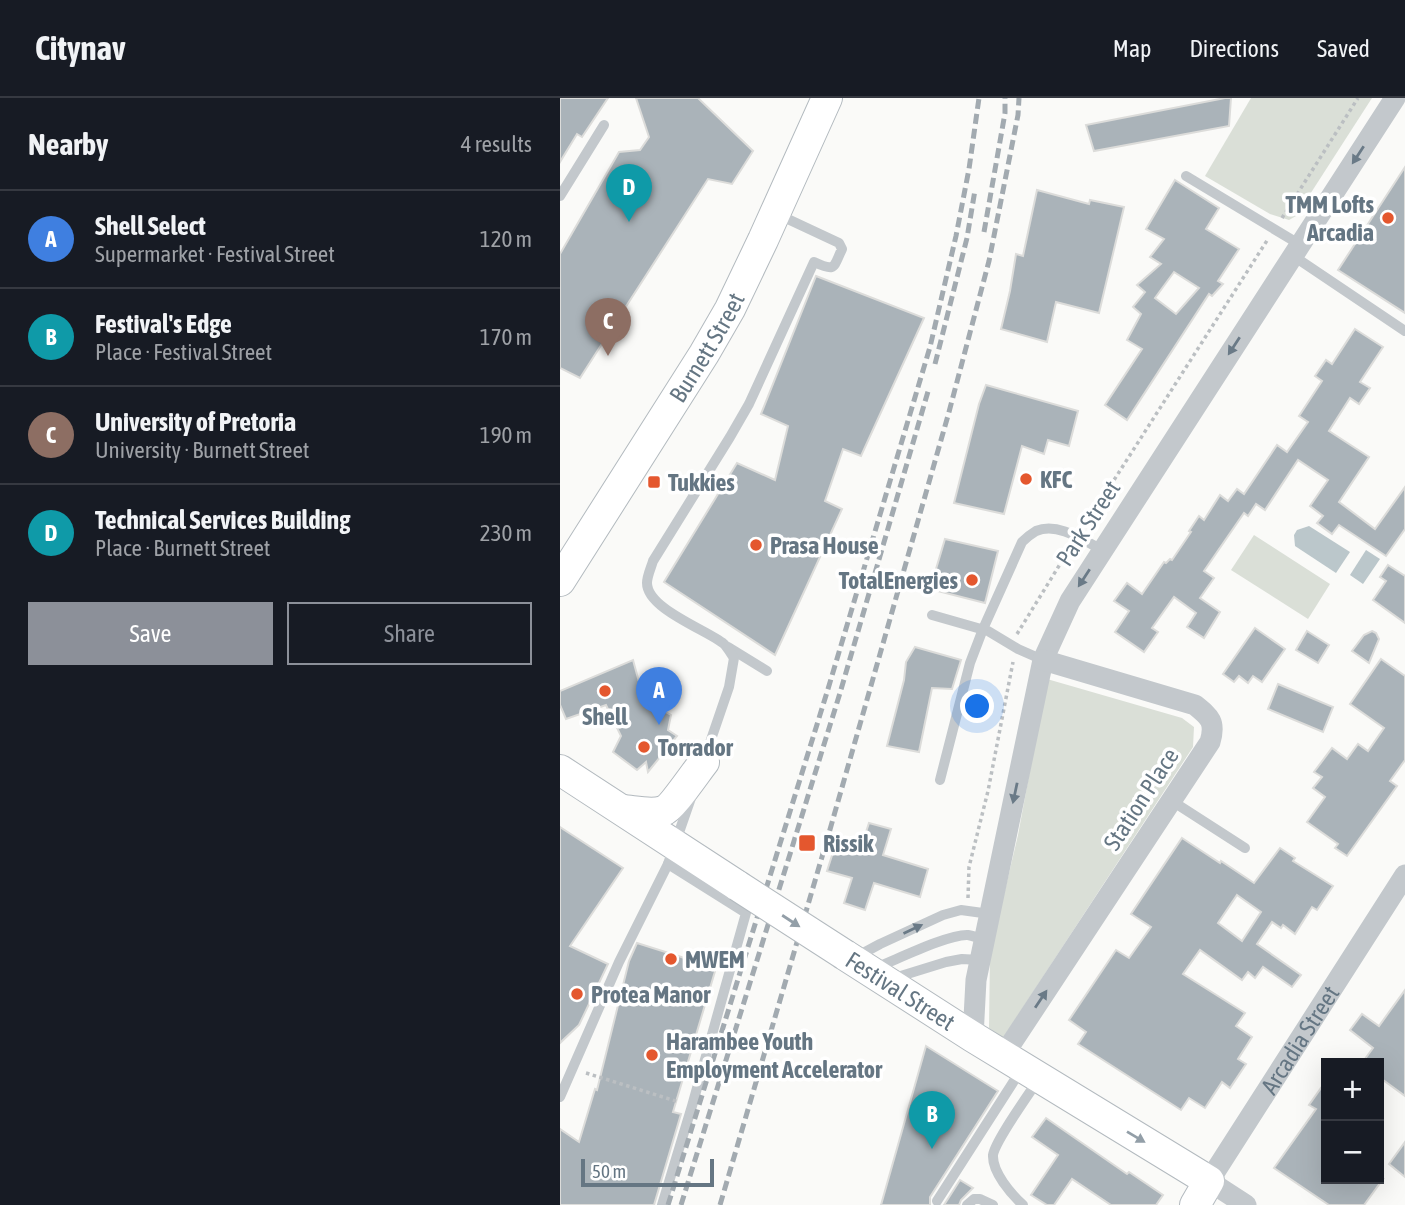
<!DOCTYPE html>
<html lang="en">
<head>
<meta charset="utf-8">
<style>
	body { margin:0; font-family:"Asap Condensed",sans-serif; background:#20242c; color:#f1f3f6 }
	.controls { position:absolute; right:21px; bottom:21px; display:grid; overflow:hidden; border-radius:0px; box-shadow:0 7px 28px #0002 }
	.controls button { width:63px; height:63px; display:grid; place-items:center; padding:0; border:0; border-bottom:2px solid #363941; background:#171b24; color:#f1f3f6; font:35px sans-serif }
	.scale { position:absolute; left:21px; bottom:18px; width:133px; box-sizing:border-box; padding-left:7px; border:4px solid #657683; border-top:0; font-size:19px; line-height:24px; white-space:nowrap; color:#657683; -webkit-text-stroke:5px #fff; paint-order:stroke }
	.you { position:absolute; left:418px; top:609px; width:24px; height:24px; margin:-18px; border:5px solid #fff; border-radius:50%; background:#1a73e8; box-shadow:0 0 0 10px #1a73e833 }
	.badge { display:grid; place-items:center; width:46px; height:46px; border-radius:50%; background:#8c9099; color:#fff; font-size:23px; font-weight:700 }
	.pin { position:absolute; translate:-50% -58px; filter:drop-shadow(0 2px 4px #0008) }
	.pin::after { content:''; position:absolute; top:37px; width:24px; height:21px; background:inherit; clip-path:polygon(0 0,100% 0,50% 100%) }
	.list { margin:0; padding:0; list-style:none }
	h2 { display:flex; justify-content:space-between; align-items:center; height:91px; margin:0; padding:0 28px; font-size:30px }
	h2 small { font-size:23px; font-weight:400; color:#9ea1a6 }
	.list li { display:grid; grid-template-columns:46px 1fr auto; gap:21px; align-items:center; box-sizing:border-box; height:98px; padding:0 28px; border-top:2px solid #363941 }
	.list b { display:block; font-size:26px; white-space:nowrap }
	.list p { margin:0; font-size:23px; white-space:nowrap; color:#9ea1a6 }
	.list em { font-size:23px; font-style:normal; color:#9ea1a6 }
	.actions { display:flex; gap:14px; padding:21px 28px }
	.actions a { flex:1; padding:16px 0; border:2px solid #8c9099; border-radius:0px; text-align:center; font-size:24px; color:#8c9099 }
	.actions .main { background:#8c9099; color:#fff }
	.map { position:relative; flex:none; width:845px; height:1107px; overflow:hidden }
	header { display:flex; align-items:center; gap:42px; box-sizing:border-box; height:98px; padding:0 35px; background:#171b24; border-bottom:2px solid #363941 }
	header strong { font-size:33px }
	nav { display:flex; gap:38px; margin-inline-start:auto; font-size:24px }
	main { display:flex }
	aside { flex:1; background:#171b24 }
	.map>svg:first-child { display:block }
</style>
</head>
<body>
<header>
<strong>Citynav</strong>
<nav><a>Map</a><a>Directions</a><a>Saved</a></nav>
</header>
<main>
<aside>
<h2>Nearby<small>4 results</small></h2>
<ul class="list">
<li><span class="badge" style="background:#3f7fe0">A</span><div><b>Shell Select</b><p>Supermarket · Festival Street</p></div><em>120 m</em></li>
<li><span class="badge" style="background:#0f9aa8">B</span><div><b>Festival's Edge</b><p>Place · Festival Street</p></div><em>170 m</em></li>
<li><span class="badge" style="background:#8d6e63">C</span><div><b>University of Pretoria</b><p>University · Burnett Street</p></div><em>190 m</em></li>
<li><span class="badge" style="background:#0f9aa8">D</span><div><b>Technical Services Building</b><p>Place · Burnett Street</p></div><em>230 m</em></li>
</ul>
<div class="actions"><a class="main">Save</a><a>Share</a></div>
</aside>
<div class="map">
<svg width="845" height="1107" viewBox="0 0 845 1107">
	<rect width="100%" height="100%" fill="#fafaf8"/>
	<!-- green -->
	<g fill="#dadfd7">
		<polygon points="691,0 812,0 736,118 729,122 710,116 645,78"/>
		<polygon points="694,437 770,486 748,521 671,472"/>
		<polygon points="487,581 622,620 634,629 633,649 443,940 429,930 430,856 458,737"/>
	</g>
	<!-- water -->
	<g fill="#bbc7cb">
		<polygon points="749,428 790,454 776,475 735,448 734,437 737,432"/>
		<polygon points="806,452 820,461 803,486 790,477"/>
	</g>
	<!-- building -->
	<g fill="#aab3b9" stroke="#dcdcda" stroke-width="2" fill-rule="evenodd">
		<polygon points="0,0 48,0 22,39 17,36 0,64"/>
		<polygon points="76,0 138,0 193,53 172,86 148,81 20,280 0,270 0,156 59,54 80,52 89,39"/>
		<polygon points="665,0 671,0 669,28 534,53 526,27"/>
		<polygon points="845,69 845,215 778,172"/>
		<path d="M615 82 659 110 646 131 679 151 658 183 663 186 652 198 649 196 567 322 545 307 582 251 567 242 581 216 573 209 585 194 577 187 601 166 590 159 604 141 586 131ZM614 174 639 190 616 216 595 200Z"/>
		<polygon points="477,92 529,106 530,102 564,109 539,215 496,204 487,244 441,231 450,193 456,156 463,158"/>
		<polygon points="256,178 364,220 301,358 283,351 265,403 282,411 215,557 104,484 177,365 215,382 228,328 201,316"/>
		<polygon points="795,231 823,249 800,284 810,290 799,306 790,300 769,333 809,359 779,404 815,431 845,389 845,431 826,458 779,427 772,436 757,425 763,418 750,408 768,382 738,362 705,412 696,406 688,418 684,415 644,473 654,480 640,500 660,514 644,540 627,529 636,515 614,499 592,530 598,534 584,554 555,534 569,513 554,503 567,485 582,496 604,464 606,465 610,461 612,462 631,434 629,433 639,418 644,422 660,397 668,403 677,391 684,396 717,347 727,354 748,324 739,318 762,283 755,278 766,262 772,266"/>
		<polygon points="426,287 518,313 509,348 488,342 484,356 462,348 444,416 394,405 419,306"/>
		<polygon points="385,441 438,453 425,505 370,491"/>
		<polygon points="828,467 845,478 845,525 813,502 826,483 820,479"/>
		<polygon points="695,530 725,551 702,584 693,578 688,585 679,578 674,584 663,576"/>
		<polygon points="747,533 769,547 758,565 736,552"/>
		<polygon points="812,533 816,535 819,541 809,565 792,553 804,537"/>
		<polygon points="355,549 401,562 392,591 372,590 359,654 327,648 344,582 346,564"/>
		<polygon points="821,561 845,578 845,662 830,683 837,688 787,758 775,750 778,746 747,724 765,699 753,690 762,679 754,674 772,650 787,661 798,646 808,653 824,630 790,606"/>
		<polygon points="73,562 84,602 111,617 108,632 117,638 88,674 86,664 77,672 53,654 61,638 46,607 6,621 0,607 0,593"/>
		<polygon points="718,586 773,609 763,634 708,611"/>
		<polygon points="309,725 331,731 323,757 368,771 360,799 314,785 305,812 284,805 292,780 267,773 276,745 300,752"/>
		<polygon points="0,729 63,770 10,848 48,866 19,927 0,945"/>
		<path d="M622 740 660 765 661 763 694 785 720 750 735 760 733 763 773 788 757 812 752 809 735 836 723 827 721 830 712 824 697 846 741 877 732 889 703 869 695 880 688 874 682 882 640 852 623 876 685 915 676 928 692 939 678 961 686 966 670 990 662 984 645 1010 629 1000 621 1012 518 946 526 934 509 922 556 852 569 860 591 829 571 816ZM677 797 701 814 682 843 658 825Z"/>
		<polygon points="77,845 156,870 113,1014 121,1016 94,1107 0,1107 0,1031 19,1044 35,991 37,992 69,863"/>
		<polygon points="845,892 845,998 819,979 819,965 802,965 813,950 790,932 802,916 819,928"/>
		<polygon points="366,948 438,993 370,1099 370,1107 321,1107"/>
		<polygon points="766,983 766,1081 823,1081 804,1107 769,1107 714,1070 756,1011 749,1007"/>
		<polygon points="486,1020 567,1076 569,1074 603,1097 596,1107 551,1107 512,1081 494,1107 487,1107 471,1097 498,1057 472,1039"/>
		<polygon points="845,1044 845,1079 829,1066"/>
		<polygon points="400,1082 413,1090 401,1102 399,1107 384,1107"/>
	</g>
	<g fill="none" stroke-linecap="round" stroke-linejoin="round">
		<!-- secondary casing -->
		<g stroke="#b3babf" stroke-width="32">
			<g id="secondary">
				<path id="s2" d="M0 483 144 256 170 211 203 142 267 0"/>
				<polyline points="0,672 178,788"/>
				<path d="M63 712C75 713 92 717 103 713 112 710 136 674 144 664"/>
				<path id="s3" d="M285 857 413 939 649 1083 635 1107"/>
			</g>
		</g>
		<!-- path -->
		<g stroke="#bbbfc2" stroke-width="3.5" stroke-dasharray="3.5 3.5" stroke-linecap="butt">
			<polyline points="722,120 798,0"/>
			<polyline points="524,429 708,141"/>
			<polyline points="457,536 510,450"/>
			<polyline points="408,800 409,769 428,693 453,564"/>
			<polyline points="26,975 119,1004"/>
		</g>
		<!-- lane -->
		<g stroke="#c3c8cc" stroke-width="10">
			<polyline points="626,78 739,146"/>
			<polyline points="0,98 44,27"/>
			<polyline points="732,157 845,233"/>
			<polyline points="372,517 428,533 458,551 483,562"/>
			<polyline points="168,549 207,573"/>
			<path d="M144 662 169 589 174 560C171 556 168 550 164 546 147 532 87 511 87 485 87 478 91 470 93 463L170 339 189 306 254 164C276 174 273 170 282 151L279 145 217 116"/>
			<path d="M380 682 410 565 423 531 462 444C466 440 471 436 476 433 498 424 523 442 542 452"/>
			<polyline points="612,703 685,750"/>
			<polyline points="294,860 320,846 383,817 401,812 430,816"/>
			<path d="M315 870C336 862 388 836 408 837 414 838 419 840 424 842"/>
			<polyline points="331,881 386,864 402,861 420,862"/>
			<polyline points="0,999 59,864 108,766 132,697"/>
			<polyline points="377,1103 461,972"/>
			<polyline points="102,1107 132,1008 186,815 108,766"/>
			<polyline points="407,1107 414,1101 420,1101 433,1107"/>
			<path d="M463 1107C451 1096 432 1074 433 1057 435 1043 469 996 478 982"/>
		</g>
		<!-- street -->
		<g stroke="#c3c8cc" stroke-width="21">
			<polyline points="413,939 416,882 483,562 510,503 835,0"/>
			<path d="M443 958 650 644C656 624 650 619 635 607L483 562"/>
			<path id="s1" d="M686 1107 649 1083 845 777"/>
		</g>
		<!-- secondary -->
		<use href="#secondary" stroke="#fff" stroke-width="30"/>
		<!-- rail -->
		<g stroke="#a2aab0" stroke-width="5" stroke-dasharray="10 5" stroke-linecap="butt">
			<polyline points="424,134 445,15 445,0"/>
			<polyline points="375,266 407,140 415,92"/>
			<polyline points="108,1107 268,591 370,249 396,138 409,71 419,0"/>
			<polyline points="121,1107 280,595 369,290"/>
			<polyline points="160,1107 269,735 389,314 429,163 458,17 459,0"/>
		</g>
		<!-- secondary-bridge casing -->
		<g stroke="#b3babf" stroke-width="32" stroke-linecap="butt">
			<polyline id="secondary-bridge" points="178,788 285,857"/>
		</g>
		<!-- secondary-bridge -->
		<use href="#secondary-bridge" stroke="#fff" stroke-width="30"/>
	</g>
	<!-- one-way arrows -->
	<defs><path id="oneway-solid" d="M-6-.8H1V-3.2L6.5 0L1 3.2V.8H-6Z" transform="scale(1.75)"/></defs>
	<g fill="#6a7a87">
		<use href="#oneway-solid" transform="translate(798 57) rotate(123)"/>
		<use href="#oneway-solid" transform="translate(674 248) rotate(123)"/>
		<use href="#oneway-solid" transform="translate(524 480) rotate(123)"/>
		<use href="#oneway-solid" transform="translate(455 695) rotate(102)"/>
		<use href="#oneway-solid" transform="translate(353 831) rotate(-25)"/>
		<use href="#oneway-solid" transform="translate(481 901) rotate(-56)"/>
	</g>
	<g fill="#939fa8">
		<use href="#oneway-solid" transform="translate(231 823) rotate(33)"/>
		<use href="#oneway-solid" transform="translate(576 1039) rotate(31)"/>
	</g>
	<!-- markers -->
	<g fill="#e4572e" stroke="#fff" stroke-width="2.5">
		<circle cx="828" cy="120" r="7"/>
		<circle cx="466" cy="381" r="7"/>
		<rect x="87" y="377" width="14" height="14" rx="3.5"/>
		<circle cx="196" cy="447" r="7"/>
		<circle cx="412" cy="482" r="7"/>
		<circle cx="45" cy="593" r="7"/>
		<circle cx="84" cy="649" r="7"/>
		<rect x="238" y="736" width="18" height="18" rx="3.5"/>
		<circle cx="111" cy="861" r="7"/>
		<circle cx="17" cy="896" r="7"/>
		<circle cx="92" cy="957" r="7"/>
	</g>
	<g text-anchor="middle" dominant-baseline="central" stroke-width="7" stroke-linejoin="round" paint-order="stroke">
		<!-- poi labels -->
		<g font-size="24" font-weight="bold" fill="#657683" stroke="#fff" text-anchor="start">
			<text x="814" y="106" text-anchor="end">TMM Lofts<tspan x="814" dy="28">Arcadia</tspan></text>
			<text x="480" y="381">KFC</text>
			<text x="108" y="384">Tukkies</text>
			<text x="210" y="447">Prasa House</text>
			<text x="398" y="482" text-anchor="end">TotalEnergies</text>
			<text x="45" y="618" text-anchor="middle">Shell</text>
			<text x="98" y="649">Torrador</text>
			<text x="263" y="745">Rissik</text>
			<text x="125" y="861">MWEM</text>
			<text x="31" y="896">Protea Manor</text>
			<text x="106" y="943">Harambee Youth<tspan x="106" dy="28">Employment Accelerator</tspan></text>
		</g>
		<!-- street labels -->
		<g font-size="24" fill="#657683" stroke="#fff">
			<text stroke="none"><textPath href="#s2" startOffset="276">Burnett Street</textPath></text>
			<text transform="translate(528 425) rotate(-57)">Park Street</text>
			<text transform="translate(581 701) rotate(-57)">Station Place</text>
			<text stroke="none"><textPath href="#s3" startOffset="66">Festival Street</textPath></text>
			<text stroke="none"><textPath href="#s1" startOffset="212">Arcadia Street</textPath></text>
		</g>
	</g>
</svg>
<div class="controls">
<button>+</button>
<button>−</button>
</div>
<div class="scale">50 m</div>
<div class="you"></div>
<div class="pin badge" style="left:99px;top:627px;background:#3f7fe0">A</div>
<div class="pin badge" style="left:372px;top:1051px;background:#0f9aa8">B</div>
<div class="pin badge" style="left:48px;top:258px;background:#8d6e63">C</div>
<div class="pin badge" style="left:69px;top:124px;background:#0f9aa8">D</div>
</div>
</main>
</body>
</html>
